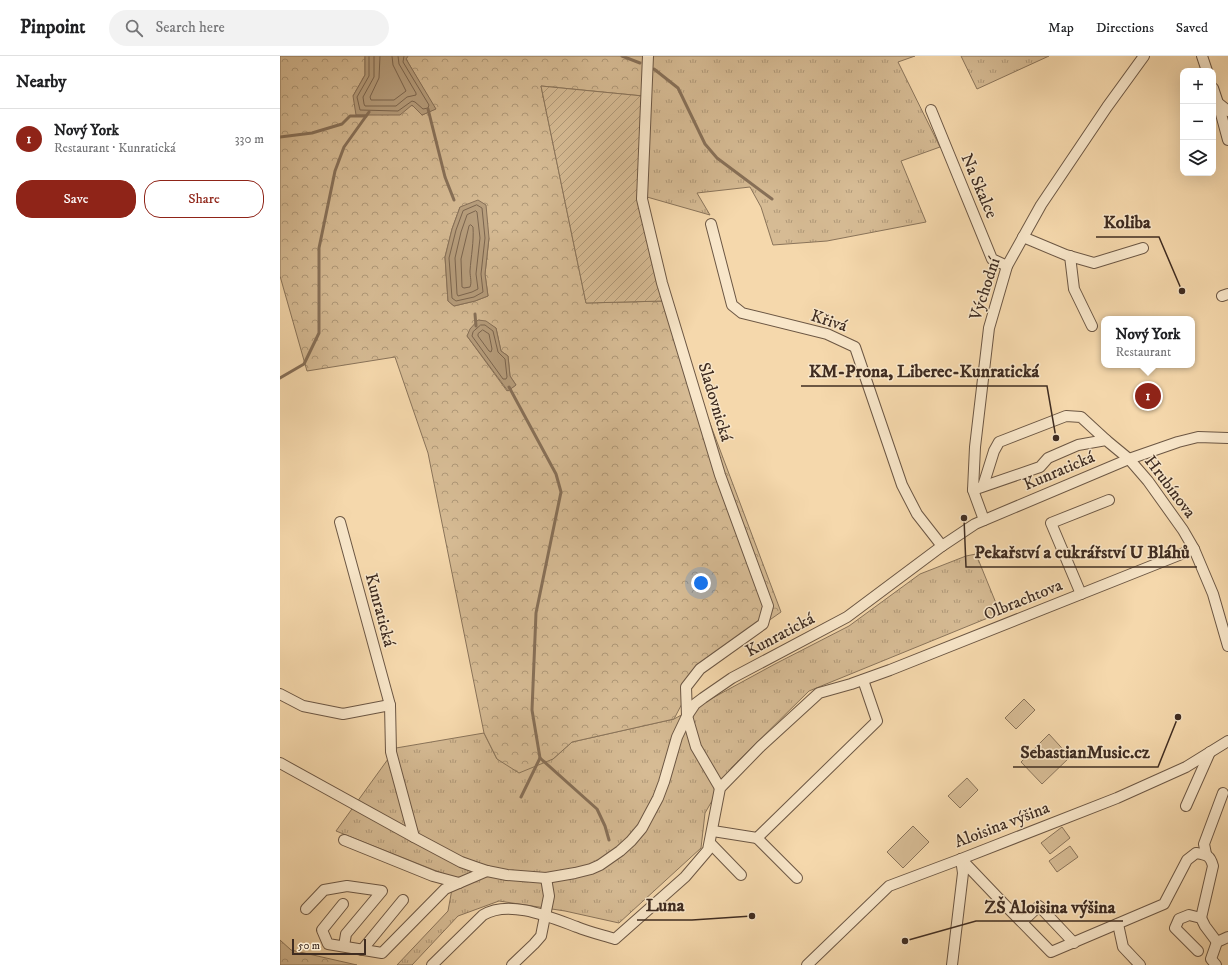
<!DOCTYPE html>
<html lang="en">
<head>
<meta charset="utf-8">
<style>
	body { margin:0; font-family:"IM FELL DW Pica",serif; background:#f2f2f2; color:#202124 }
	.controls { position:absolute; right:12px; top:12px; display:grid; overflow:hidden; border-radius:8px; box-shadow:0 4px 16px #0002 }
	.controls button { width:36px; height:36px; display:grid; place-items:center; padding:0; border:0; border-bottom:1px solid #e0e0e0; background:#fff; color:#202124; font:20px sans-serif }
	.scale { position:absolute; left:12px; bottom:10px; width:74px; box-sizing:border-box; padding-left:4px; border:2px solid #3f2c21; border-top:0; font-size:11px; line-height:14px; white-space:nowrap; color:#3f2c21; -webkit-text-stroke:3px #f8e6c9; paint-order:stroke }
	.you { position:absolute; left:421px; top:527px; width:14px; height:14px; margin:-10px; border:3px solid #fff; border-radius:50%; background:#1a73e8; box-shadow:0 0 0 6px #1a73e833 }
	.badge { display:grid; place-items:center; width:26px; height:26px; border-radius:50%; background:#8f2418; color:#fff; font-size:13px; font-weight:700 }
	.pin { position:absolute; translate:-50% -50%; border:2px solid #fff; box-shadow:0 1px 4px #0006 }
	.popup { position:absolute; left:821px; top:260px; width:94px; height:52px; box-sizing:border-box; display:grid; place-content:center; border-radius:8px; background:#fff; filter:drop-shadow(0 1px 3px #0005); font-size:13px; white-space:nowrap; color:#757577 }
	.popup b { font-size:15px; color:#202124 }
	.popup::after { content:''; position:absolute; left:50%; top:100%; margin-left:-8px; border:8px solid transparent; border-top-color:#fff }
	.list { margin:0; padding:0; list-style:none }
	h2 { display:flex; justify-content:space-between; align-items:center; height:52px; margin:0; padding:0 16px; font-size:17px }
	h2 small { font-size:13px; font-weight:400; color:#757577 }
	.list li { display:grid; grid-template-columns:26px 1fr auto; gap:12px; align-items:center; box-sizing:border-box; height:60px; padding:0 16px; border-top:1px solid #e0e0e0 }
	.list b { display:block; font-size:15px; white-space:nowrap }
	.list p { margin:0; font-size:13px; white-space:nowrap; color:#757577 }
	.list em { font-size:13px; font-style:normal; color:#757577 }
	.actions { display:flex; gap:8px; padding:12px 16px }
	.actions a { flex:1; padding:9px 0; border:1px solid #8f2418; border-radius:16px; text-align:center; font-size:14px; color:#8f2418 }
	.actions .main { background:#8f2418; color:#fff }
	.icon { flex:none; width:22px; height:22px; fill:none; stroke:currentColor; stroke-width:2; stroke-linecap:round; stroke-linejoin:round }
	.map { position:relative; flex:none; width:948px; height:909px; overflow:hidden }
	header { display:flex; align-items:center; gap:24px; box-sizing:border-box; height:56px; padding:0 20px; background:#fff; border-bottom:1px solid #e0e0e0 }
	header strong { font-size:19px }
	nav { display:flex; gap:22px; margin-inline-start:auto; font-size:14px }
	.search { width:280px; height:36px; background:#f2f2f2; display:flex; align-items:center; gap:10px; box-sizing:border-box; padding:0 14px; border-radius:22px; color:#757577; font-size:15px }
	main { display:flex }
	aside { flex:1; background:#fff }
	.map>svg:first-child { display:block }
</style>
</head>
<body>
<header>
<strong>Pinpoint</strong>
<div class="search"><svg class="icon" aria-label="search" viewBox="0 0 24 24"><circle cx="10" cy="10" r="6"/><path d="M15 15l6 6"/></svg>Search here</div>
<nav><a>Map</a><a>Directions</a><a>Saved</a></nav>
</header>
<main>
<aside>
<h2>Nearby<small></small></h2>
<ul class="list">
<li><span class="badge">1</span><div><b>Nový York</b><p>Restaurant · Kunratická</p></div><em>330 m</em></li>
</ul>
<div class="actions"><a class="main">Save</a><a>Share</a></div>
</aside>
<div class="map">
<svg width="948" height="909" viewBox="0 0 948 909">
	<defs>
		<pattern id="grass-tufts" width="24" height="20" patternUnits="userSpaceOnUse"><rect width="24" height="20" fill="#d6bb94"/><path d="M3 7l-1-3M5 7V3M7 7l1-3M15 17l-1-3M17 17v-4M19 17l1-3" fill="none" stroke="#af9878"/></pattern>
		<pattern id="forest-crowns" width="20" height="18" patternUnits="userSpaceOnUse"><rect width="20" height="18" fill="#d6bb94"/><path d="M2 6a3 3 0 1 1 6 0M12 15a3 3 0 1 1 6 0" fill="none" stroke="#af9878"/></pattern>
		<pattern id="garden-furrows" width="10" height="10" patternUnits="userSpaceOnUse"><rect width="10" height="10" fill="#d6bb94"/><path d="M-1 1l2-2M0 10L10 0M9 11l2-2" fill="none" stroke="#af9878"/></pattern>
	</defs>
	<rect width="100%" height="100%" fill="#f5d8ac"/>
	<filter id="stains"><feTurbulence type="fractalNoise" baseFrequency=".005" numOctaves="4"/><feColorMatrix values="0 0 0 0 .2 0 0 0 0 .09 0 0 0 0 .02 0 0 0 .5 -.17"/></filter>
	<radialGradient id="worn" r=".72"><stop offset=".6" stop-color="#630" stop-opacity="0"/><stop offset="1" stop-color="#630" stop-opacity=".3"/></radialGradient>
	<!-- grass -->
	<g fill="url(#grass-tufts)" stroke="#8a745a">
		<polygon points="366,0 635,0 618,6 660,91 621,105 646,166 547,185 493,189 481,151 470,131 417,137 430,159 360,139"/>
		<polygon points="681,0 769,0 697,33"/>
		<polygon points="696,498 720,557 529,635 451,712 425,757 421,792 339,867 285,855 219,845 178,860 132,909 117,909 168,855 174,822 56,775 116,692 204,677 217,703 273,703 292,686 394,663 495,608 569,570 640,518 686,500"/>
	</g>
	<!-- forest -->
	<g fill="url(#forest-crowns)" stroke="#8a745a" fill-rule="evenodd">
		<path d="M0 0H85V19L73 40 133 49 142 59 155 53 126 3 128 0H366L363 40 261 30 306 247 384 245 501 556 420 613 394 663 292 686 273 703 239 717 217 703 204 677 148 397 115 301 27 315 0 220ZM180 151 209 182 205 218 208 240 195 245 174 250 168 245 165 201 172 173ZM199 264 216 272 221 295 228 300 230 320 236 329 227 335 187 280Z"/>
		<polygon points="0,884 11,894 77,909 0,909"/>
	</g>
	<!-- park -->
	<g fill="#d6bb94" stroke="#8a745a">
		<polygon points="744,643 755,654 736,673 725,662"/>
		<polygon points="769,678 790,701 762,728 741,706"/>
		<polygon points="687,722 698,734 680,752 668,740"/>
		<polygon points="633,770 649,786 623,812 607,796"/>
		<polygon points="782,771 790,782 770,798 761,787"/>
		<polygon points="790,790 798,801 777,816 769,805"/>
	</g>
	<!-- garden -->
	<polygon fill="url(#garden-furrows)" stroke="#8a745a" points="261,30 363,40 360,139 384,245 306,247"/>
	<!-- water -->
	<g fill="#b79e7d" stroke="#877058">
		<polygon points="85,0 128,0 126,3 156,53 142,59 132,49 120,59 76,59 73,40 85,19"/>
		<polygon points="198,144 206,149 209,182 205,218 208,240 195,245 174,250 168,245 165,201 172,173 180,151"/>
		<polygon points="198,264 206,265 216,272 221,295 228,300 230,320 236,329 228,335 187,280 190,273"/>
	</g>
	<g fill="none" stroke-linecap="round" stroke-linejoin="round">
		<!-- shore -->
		<g stroke="#7b654f" stroke-width="1">
			<polyline points="89,0 89,20 77,41 80,54 118,55 132,45 135,46 143,53 148,52 149,49 123,6 124,0"/>
			<polyline points="94,0 94,21 83,41 84,48 85,50 116,50 127,41 136,39 136,37 119,8 118,0"/>
			<polyline points="100,0 99,22 90,41 91,44 114,44 126,35 113,9 112,0"/>
			<polygon points="197,149 202,152 205,182 201,218 203,236 194,241 176,245 172,242 169,202 176,174 183,155"/>
			<polygon points="196,155 197,156 200,182 196,218 198,233 192,236 178,240 177,238 175,202 181,176 187,159"/>
			<path d="M191 169 193 171C194 186 191 200 190 215 190 221 192 226 190 231L184 232 182 231 181 203 189 170Z"/>
			<polygon points="201,269 205,269 213,275 218,296 225,303 227,321 226,323 223,323 192,280 193,276"/>
			<polygon points="203,274 209,278 212,293 211,296 209,295 198,280 198,278"/>
		</g>
		<!-- stream -->
		<g stroke="#877058" stroke-width="3">
			<polyline points="342,0 360,7"/>
			<polyline points="374,13 398,32 425,88 437,102 492,143"/>
			<polyline points="148,53 165,121 174,144"/>
			<polyline points="0,81 32,77 62,68 70,60 86,60"/>
			<polyline points="195,258 196,270"/>
			<polyline points="0,322 24,308 39,277 39,192 55,115 64,91 89,56"/>
			<polyline points="229,331 276,418 281,436 256,557 252,654 260,702 317,753 325,770 329,784"/>
			<polyline points="241,741 260,702"/>
		</g>
		<!-- minor casing -->
		<g stroke="#6c5744" stroke-width="12">
			<g id="minor">
				<polyline points="368,0 362,143 382,227 440,419 488,550 483,568 420,613 406,631 407,660 416,691 440,732"/>
				<polyline points="922,0 927,15"/>
				<polyline points="933,32 938,47 948,55"/>
				<polyline points="938,47 948,84"/>
				<polyline points="651,54 712,203 727,210"/>
				<polyline points="431,168 452,249 462,257 547,278 575,291 622,429 637,458 662,490"/>
				<polyline points="743,181 786,199 814,207 863,192"/>
				<polyline points="790,200 794,233 812,270"/>
				<polyline points="942,240 948,238"/>
				<polyline points="703,430 714,395 719,386 786,360 801,361 826,384"/>
				<polyline points="693,434 760,411 768,402 798,389 826,384 849,403 868,425 903,474 914,493 933,538 948,590"/>
				<polyline points="704,464 693,434 695,391 709,272 727,210 761,149 827,51 864,0"/>
				<polyline points="60,466 110,649 111,696 134,781"/>
				<polyline points="801,538 771,467 829,444"/>
				<polyline points="0,638 23,650 63,658 110,649"/>
				<polyline points="0,707 134,781 181,806 195,811 207,815 227,819 266,822 295,817 311,813 320,809 340,795 351,785 362,772 378,742 384,726 397,681 407,660 415,648 423,642 452,622 567,561 662,490 695,468 849,403 898,386 918,381 948,382"/>
				<polyline points="906,750 930,696"/>
				<polyline points="433,775 477,782 597,665 583,624"/>
				<polyline points="477,782 517,822"/>
				<polyline points="64,784 153,820 179,827"/>
				<polyline points="430,787 461,819"/>
				<polyline points="926,798 924,788 943,737"/>
				<path d="M681 803 723 847 771 896 884 848 907 804 916 797C927 799 930 799 933 810L921 862"/>
				<polyline points="63,848 42,874 48,888 102,897 165,833 207,815"/>
				<polyline points="26,853 44,834 67,830 102,835 66,878 64,890"/>
				<polyline points="742,866 759,850 794,887"/>
				<polyline points="838,868 843,891 860,909"/>
				<polyline points="82,894 123,844"/>
				<polyline points="918,895 895,872 899,863 909,859 921,862 925,870 937,886"/>
				<path d="M152 909 203 859C229 843 270 861 297 871 309 876 322 879 335 883L405 821 428 794 440 732 481 690 539 637 571 628 610 614 914 493"/>
				<polyline points="232,909 254,888 261,880 269,840 266,822"/>
				<polyline points="527,909 609,830 681,803 837,742 906,711 948,685"/>
				<polyline points="672,909 683,817 681,803"/>
				<polyline points="936,909 931,903 937,886 948,881"/>
			</g>
		</g>
		<!-- minor -->
		<use href="#minor" stroke="#f8e6c9" stroke-width="10"/>
	</g>
	<g text-anchor="middle" dominant-baseline="central" stroke-width="3" stroke-linejoin="round" paint-order="stroke">
		<!-- street labels -->
		<g font-size="17" fill="#3f2c21" stroke="#f8e6c9">
			<text transform="translate(699 130) rotate(67)">Na Skalce</text>
			<text transform="translate(705 233) rotate(-72)">Východní</text>
			<text transform="translate(549 265) rotate(18)">Křivá</text>
			<text transform="translate(435 346) rotate(73)">Sladovnická</text>
			<text transform="translate(779 415) rotate(-23)">Kunratická</text>
			<text transform="translate(890 431) rotate(53)">Hrubínova</text>
			<text transform="translate(743 544) rotate(-22)">Olbrachtova</text>
			<text transform="translate(100 554) rotate(75)">Kunratická</text>
			<text transform="translate(500 579) rotate(-28)">Kunratická</text>
			<text transform="translate(722 769) rotate(-21)">Aloisina výšina</text>
		</g>
	</g>
	<!-- callouts -->
	<path fill="none" stroke="#3f2c21" stroke-width="1.5" d="M902 235L879 181H816M776 382L767 330H521M684 462L686 511H917M898 661L878 711H733M472 860L412 864H357M625 885L696 865H843"/>
	<g fill="#3f2c21" stroke="#f8e6c9" stroke-width="1.5">
		<circle cx="902" cy="235" r="4"/>
		<circle cx="776" cy="382" r="4"/>
		<circle cx="684" cy="462" r="4"/>
		<circle cx="898" cy="661" r="4"/>
		<circle cx="472" cy="860" r="4"/>
		<circle cx="625" cy="885" r="4"/>
	</g>
	<g font-size="18" text-anchor="middle" font-weight="bold" fill="#3f2c21" stroke="#f8e6c9" stroke-width="3" stroke-linejoin="round" paint-order="stroke">
		<text x="847" y="172">Koliba</text>
		<text x="644" y="321">KM-Prona, Liberec-Kunratická</text>
		<text x="802" y="502">Pekařství a cukrářství U Bláhů</text>
		<text x="805" y="702">SebastianMusic.cz</text>
		<text x="385" y="855">Luna</text>
		<text x="770" y="857">ZŠ Aloisina výšina</text>
	</g>
	<rect width="100%" height="100%" filter="url(#stains)"/>
	<rect width="100%" height="100%" fill="url(#worn)"/>
</svg>
<div class="controls">
<button>+</button>
<button>−</button>
<button><svg class="icon" aria-label="layers" viewBox="0 0 24 24"><path d="M12 4l9 5-9 5-9-5zM3 14l9 5 9-5"/></svg></button>
</div>
<div class="scale">50 m</div>
<div class="you"></div>
<div class="pin badge" style="left:868px;top:340px">1</div>
<div class="popup"><b>Nový York</b>Restaurant</div>
</div>
</main>
</body>
</html>
